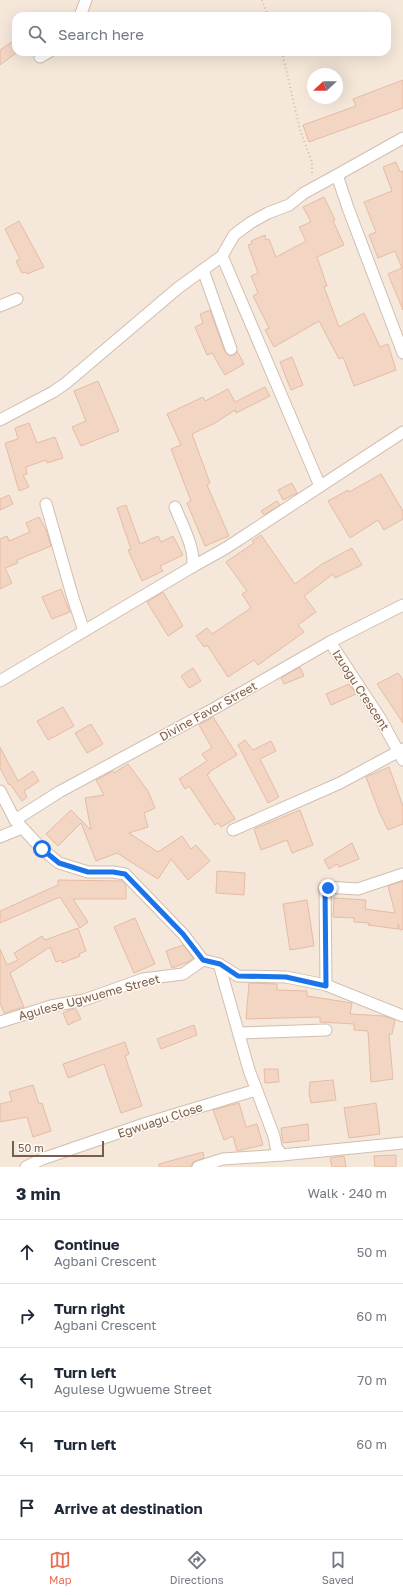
<!DOCTYPE html>
<html lang="en">
<head>
<meta charset="utf-8">
<style>
	body { margin:0; font-family:"Golos Text",sans-serif; background:#f2f2f3; color:#1f2937 }
	.compass { position:absolute; left:307px; top:68px; width:36px; height:36px; border-radius:50%; background:#fff; box-shadow:0 4px 16px #0002; rotate:248deg }
	.scale { position:absolute; left:12px; bottom:10px; width:92px; box-sizing:border-box; padding-left:4px; border:2px solid #7a5c4d; border-top:0; font-size:11px; line-height:14px; white-space:nowrap; color:#7a5c4d; -webkit-text-stroke:3px #fffaf3; paint-order:stroke }
	.stop { position:absolute; width:12px; height:12px; margin:-9px; border:3px solid #1a73e8; border-radius:50%; background:#fff }
	.stop.end { background:#1a73e8; border-color:#fff; box-shadow:0 1px 4px #0008 }
	.list { margin:0; padding:0; list-style:none }
	h2 { display:flex; justify-content:space-between; align-items:center; height:52px; margin:0; padding:0 16px; font-size:17px }
	h2 small { font-size:13px; font-weight:400; color:#747a83 }
	.list li { display:grid; grid-template-columns:26px 1fr auto; gap:12px; align-items:center; box-sizing:border-box; height:64px; padding:0 16px; border-top:1px solid #e0e1e3 }
	.list b { display:block; font-size:15px; white-space:nowrap }
	.list p { margin:0; font-size:13px; white-space:nowrap; color:#747a83 }
	.list em { font-size:13px; font-style:normal; color:#747a83 }
	.icon { flex:none; width:22px; height:22px; fill:none; stroke:currentColor; stroke-width:2; stroke-linecap:round; stroke-linejoin:round }
	.map { position:relative; flex:none; width:403px; height:1167px; overflow:hidden }
	.search { position:absolute; background:#fff; box-shadow:0 4px 16px #0002; left:12px; right:12px; top:12px; height:44px; display:flex; align-items:center; gap:10px; box-sizing:border-box; padding:0 14px; border-radius:12px; color:#747a83; font-size:15px }
	.sheet { height:372px; background:#fff }
	nav { display:flex; justify-content:space-around; align-items:center; box-sizing:border-box; height:56px; border-top:1px solid #e0e1e3; background:#fff; font-size:11px; color:#747a83 }
	nav a { display:grid; justify-items:center; gap:2px }
	nav .on { color:#e76f51 }
	.map>svg:first-child { display:block }
</style>
</head>
<body>
<div class="map">
<svg width="403" height="1167" viewBox="0 0 403 1167">
	<rect width="100%" height="100%" fill="#fdf6ec"/>
	<!-- residential -->
	<path fill="#f5e8da" fill-rule="evenodd" d="M0 0H403V1167H0ZM16 16H387V52H16ZM313 74H337V98H313Z"/>
	<!-- building -->
	<g fill="#f3d5c3" stroke="#e6bba3">
		<polygon points="16,39 16,53 0,65 0,50"/>
		<polygon points="403,80 403,108 309,142 303,125 356,106 353,99"/>
		<polygon points="396,162 400,172 403,171 403,310 388,274 402,268 395,251 378,258 369,235 376,232 364,202 392,191 383,167"/>
		<polygon points="324,197 335,220 333,221 344,245 317,257 327,286 324,287 339,327 364,313 380,347 388,344 396,370 354,386 343,357 339,359 319,321 274,347 265,330 269,328 253,296 258,293 251,276 258,273 248,245 252,244 251,241 265,235 266,240 269,239 276,257 306,241 299,227 311,222 303,207"/>
		<polygon points="19,221 44,267 27,274 26,272 22,273 16,261 20,259 5,229"/>
		<polygon points="210,310 225,352 230,356 234,355 237,351 244,364 225,375 212,353 207,355 195,327 203,323 200,314"/>
		<polygon points="292,357 303,385 291,390 280,362"/>
		<polygon points="98,381 119,431 81,446 72,427 86,421 74,391"/>
		<polygon points="265,387 270,396 236,413 235,410 215,423 192,434 210,483 207,485 229,536 205,546 187,503 191,501 171,449 181,445 167,414 203,397 205,401 228,389 235,402"/>
		<polygon points="29,423 37,443 55,437 63,458 47,463 46,460 26,467 27,474 23,475 29,487 19,491 5,443 18,439 15,428"/>
		<polygon points="381,474 403,511 403,519 384,530 378,520 350,538 328,501 348,490 349,492"/>
		<polygon points="292,483 297,493 283,500 278,490"/>
		<polygon points="9,495 13,504 0,510 0,499"/>
		<polygon points="277,501 280,505 264,515 261,511"/>
		<polygon points="126,505 140,544 158,536 161,542 173,536 183,555 160,566 163,571 142,581 128,550 131,549 117,508"/>
		<polygon points="39,517 46,530 51,546 17,560 18,563 5,568 12,583 0,589 0,539 7,536 9,541 30,532 26,523"/>
		<polygon points="261,535 295,584 322,564 352,548 362,565 335,578 333,574 304,596 316,612 298,625 304,632 258,665 254,660 228,677 207,645 204,647 196,636 207,628 212,634 251,608 242,594 247,591 226,562 254,543 252,541"/>
		<polygon points="61,589 70,612 52,619 42,597"/>
		<polygon points="163,592 183,626 168,636 147,602"/>
		<polygon points="300,667 304,676 284,684 281,678"/>
		<polygon points="193,668 201,681 189,688 181,676"/>
		<polygon points="398,673 403,680 403,723 377,684"/>
		<polygon points="349,684 356,694 331,705 326,694"/>
		<polygon points="63,707 74,726 48,740 37,721"/>
		<polygon points="213,717 237,755 209,772 210,773 207,775 235,819 221,827 218,823 215,825 189,786 185,789 179,779 207,761 202,754 212,748 199,725"/>
		<polygon points="91,724 103,744 87,753 75,733"/>
		<polygon points="245,740 253,750 271,741 276,751 260,759 279,797 268,803 238,745"/>
		<polygon points="0,747 18,781 33,771 39,781 24,791 27,797 22,801 10,784 9,785 0,768"/>
		<polygon points="128,764 148,791 155,808 144,813 148,827 129,833 158,852 182,836 191,849 196,845 210,861 188,880 171,859 158,879 117,853 96,861 81,823 58,846 46,834 71,810 91,830 85,798 104,795 96,780 113,771 114,773"/>
		<polygon points="389,767 403,806 403,824 388,830 380,814 366,777"/>
		<polygon points="300,810 313,845 292,853 287,840 261,850 254,829"/>
		<polygon points="352,843 359,859 339,867 337,864 329,869 324,860"/>
		<polygon points="217,871 245,873 244,895 216,893"/>
		<polygon points="58,880 122,881 126,885 126,899 73,899 88,922 80,928 60,897 0,923 0,911 58,885"/>
		<polygon points="403,881 403,929 400,930 398,924 398,929 368,925 369,923 354,922 354,918 333,917 334,898 366,900 365,909 395,913 388,886"/>
		<polygon points="307,900 314,946 290,950 283,904"/>
		<polygon points="135,918 155,964 134,973 114,927"/>
		<polygon points="78,928 86,951 79,954 80,956 62,963 62,960 56,962 50,947 10,973 24,1007 4,1013 0,1003 0,949 7,965 18,960 14,953 42,936 45,940"/>
		<polygon points="183,945 193,958 188,962 172,968 166,951"/>
		<polygon points="249,983 277,984 277,990 307,991 307,996 352,1003 350,1014 384,1016 395,1020 392,1034 389,1034 393,1079 371,1082 368,1031 354,1030 354,1024 320,1022 320,1017 246,1019"/>
		<polygon points="72,1009 76,1009 81,1019 68,1025 63,1013"/>
		<polygon points="194,1025 197,1035 161,1049 157,1039"/>
		<polygon points="125,1042 129,1054 125,1056 142,1106 121,1113 104,1064 68,1078 63,1064"/>
		<polygon points="264,1069 278,1069 279,1082 265,1083"/>
		<polygon points="333,1080 336,1100 311,1103 309,1094 310,1082"/>
		<polygon points="33,1085 39,1104 42,1103 51,1131 33,1137 27,1117 0,1122 0,1104 12,1101 9,1092"/>
		<polygon points="239,1103 246,1127 257,1124 263,1145 237,1151 233,1136 224,1140 213,1110"/>
		<polygon points="376,1103 380,1134 349,1138 344,1108"/>
		<polygon points="308,1124 309,1140 283,1143 281,1128"/>
		<polygon points="203,1152 204,1158 193,1162 191,1167 159,1167 159,1164"/>
		<polygon points="396,1155 396,1167 375,1167 374,1156"/>
		<polygon points="344,1156 346,1167 332,1167 330,1158"/>
	</g>
	<g fill="none" stroke-linecap="round" stroke-linejoin="round">
		<!-- minor casing -->
		<g stroke="#d1beb0" stroke-width="13">
			<g id="minor">
				<polyline points="80,16 86,0"/>
				<polyline points="40,57 49,52"/>
				<polyline points="337,175 403,138"/>
				<polyline points="222,256 320,486"/>
				<polyline points="203,270 231,349"/>
				<polyline points="0,306 17,299"/>
				<polyline points="0,420 53,392 66,383 178,288 222,256 234,235 250,223 268,213 289,205 304,193 337,175 348,208 403,353"/>
				<polyline points="46,504 73,598 84,631"/>
				<polyline points="192,567 226,548 403,432"/>
				<polyline points="330,642 380,718 403,760"/>
				<path d="M0 681 192 567C197 552 181 522 175 507"/>
				<polyline points="0,791 15,820 42,849 59,863 88,872 113,872 125,874 183,934 203,960"/>
				<polyline points="15,820 59,792 215,708 330,642 403,605"/>
				<polyline points="233,830 340,783 403,749"/>
				<polyline points="0,837 22,828"/>
				<polyline points="219,964 249,1070 274,1136 276,1147 282,1155 403,1143"/>
				<polyline points="326,985 325,887 358,889 403,874"/>
				<polyline points="0,1022 51,1006 84,1000 143,979 183,974 203,960 219,964 238,976 286,977 326,985 403,1016"/>
				<polyline points="239,1033 326,1030"/>
				<polyline points="26,1167 42,1159 150,1122 256,1090"/>
				<polyline points="198,1167 223,1159 282,1155"/>
			</g>
		</g>
		<!-- path -->
		<g stroke="#d9b8a5" stroke-width="2" stroke-dasharray="1 3" stroke-linecap="butt">
			<polyline points="262,0 268,16"/>
			<polyline points="282,52 300,130 312,162 312,176"/>
		</g>
		<!-- minor -->
		<use href="#minor" stroke="#fff" stroke-width="11"/>
	</g>
	<g fill="none" stroke-linecap="round" stroke-linejoin="round">
		<!-- route -->
		<polyline stroke="#1a73e8" stroke-width="5" points="42,849 59,863 88,872 113,872 125,874 183,934 203,960 220,964 238,976 286,977 326,986 325,887 328,888"/>
	</g>
	<g text-anchor="middle" dominant-baseline="central" stroke-width="3" stroke-linejoin="round" paint-order="stroke">
		<!-- street labels -->
		<g font-size="12" fill="#7a5c4d" stroke="#fffaf3">
			<text transform="translate(361 690) rotate(57)">Izuogu Crescent</text>
			<text transform="translate(208 711) rotate(-29)">Divine Favor Street</text>
			<text transform="translate(89 997) rotate(-15)">Agulese Ugwueme Street</text>
			<text transform="translate(160 1120) rotate(-18)">Egwuagu Close</text>
		</g>
	</g>
</svg>
<svg class="compass" viewBox="-18 -18 36 36"><path d="M0-13l5 13h-10z" fill="#e53935"/><path d="M0 13l5-13h-10z" fill="#747a83"/></svg>
<div class="scale">50 m</div>
<div class="stop" style="left:42px;top:849px"></div>
<div class="stop end" style="left:328px;top:888px"></div>
<div class="search"><svg class="icon" aria-label="search" viewBox="0 0 24 24"><circle cx="10" cy="10" r="6"/><path d="M15 15l6 6"/></svg>Search here</div>
</div>
<section class="sheet">
<h2>3 min<small>Walk · 240 m</small></h2>
<ul class="list">
<li><svg class="icon" aria-label="ahead" viewBox="0 0 24 24"><path d="M12 20V5M6 11l6-6 6 6"/></svg><div><b>Continue</b><p>Agbani Crescent</p></div><em>50 m</em></li>
<li><svg class="icon" aria-label="right" viewBox="0 0 24 24"><path d="M7 20v-9h11M14 6l5 5-5 5"/></svg><div><b>Turn right</b><p>Agbani Crescent</p></div><em>60 m</em></li>
<li><svg class="icon" aria-label="left" viewBox="0 0 24 24"><path d="M17 20v-9H6M10 6l-5 5 5 5"/></svg><div><b>Turn left</b><p>Agulese Ugwueme Street</p></div><em>70 m</em></li>
<li><svg class="icon" aria-label="left" viewBox="0 0 24 24"><path d="M17 20v-9H6M10 6l-5 5 5 5"/></svg><div><b>Turn left</b></div><em>60 m</em></li>
<li><svg class="icon" aria-label="arrive" viewBox="0 0 24 24"><path d="M6 21V4h12l-3 4 3 4H6"/></svg><div><b>Arrive at destination</b></div></li>
</ul>
</section>
<nav>
<a class="on"><svg class="icon" aria-label="map" viewBox="0 0 24 24"><path d="M3 6l6-2 6 2 6-2v14l-6 2-6-2-6 2zM9 4v14M15 6v14"/></svg>Map</a>
<a><svg class="icon" aria-label="directions" viewBox="0 0 24 24"><path d="M12 3l9 9-9 9-9-9zM9 14v-3h6M13 9l2 2-2 2"/></svg>Directions</a>
<a><svg class="icon" aria-label="saved" viewBox="0 0 24 24"><path d="M7 4h10v16l-5-4-5 4z"/></svg>Saved</a>
</nav>
</body>
</html>
